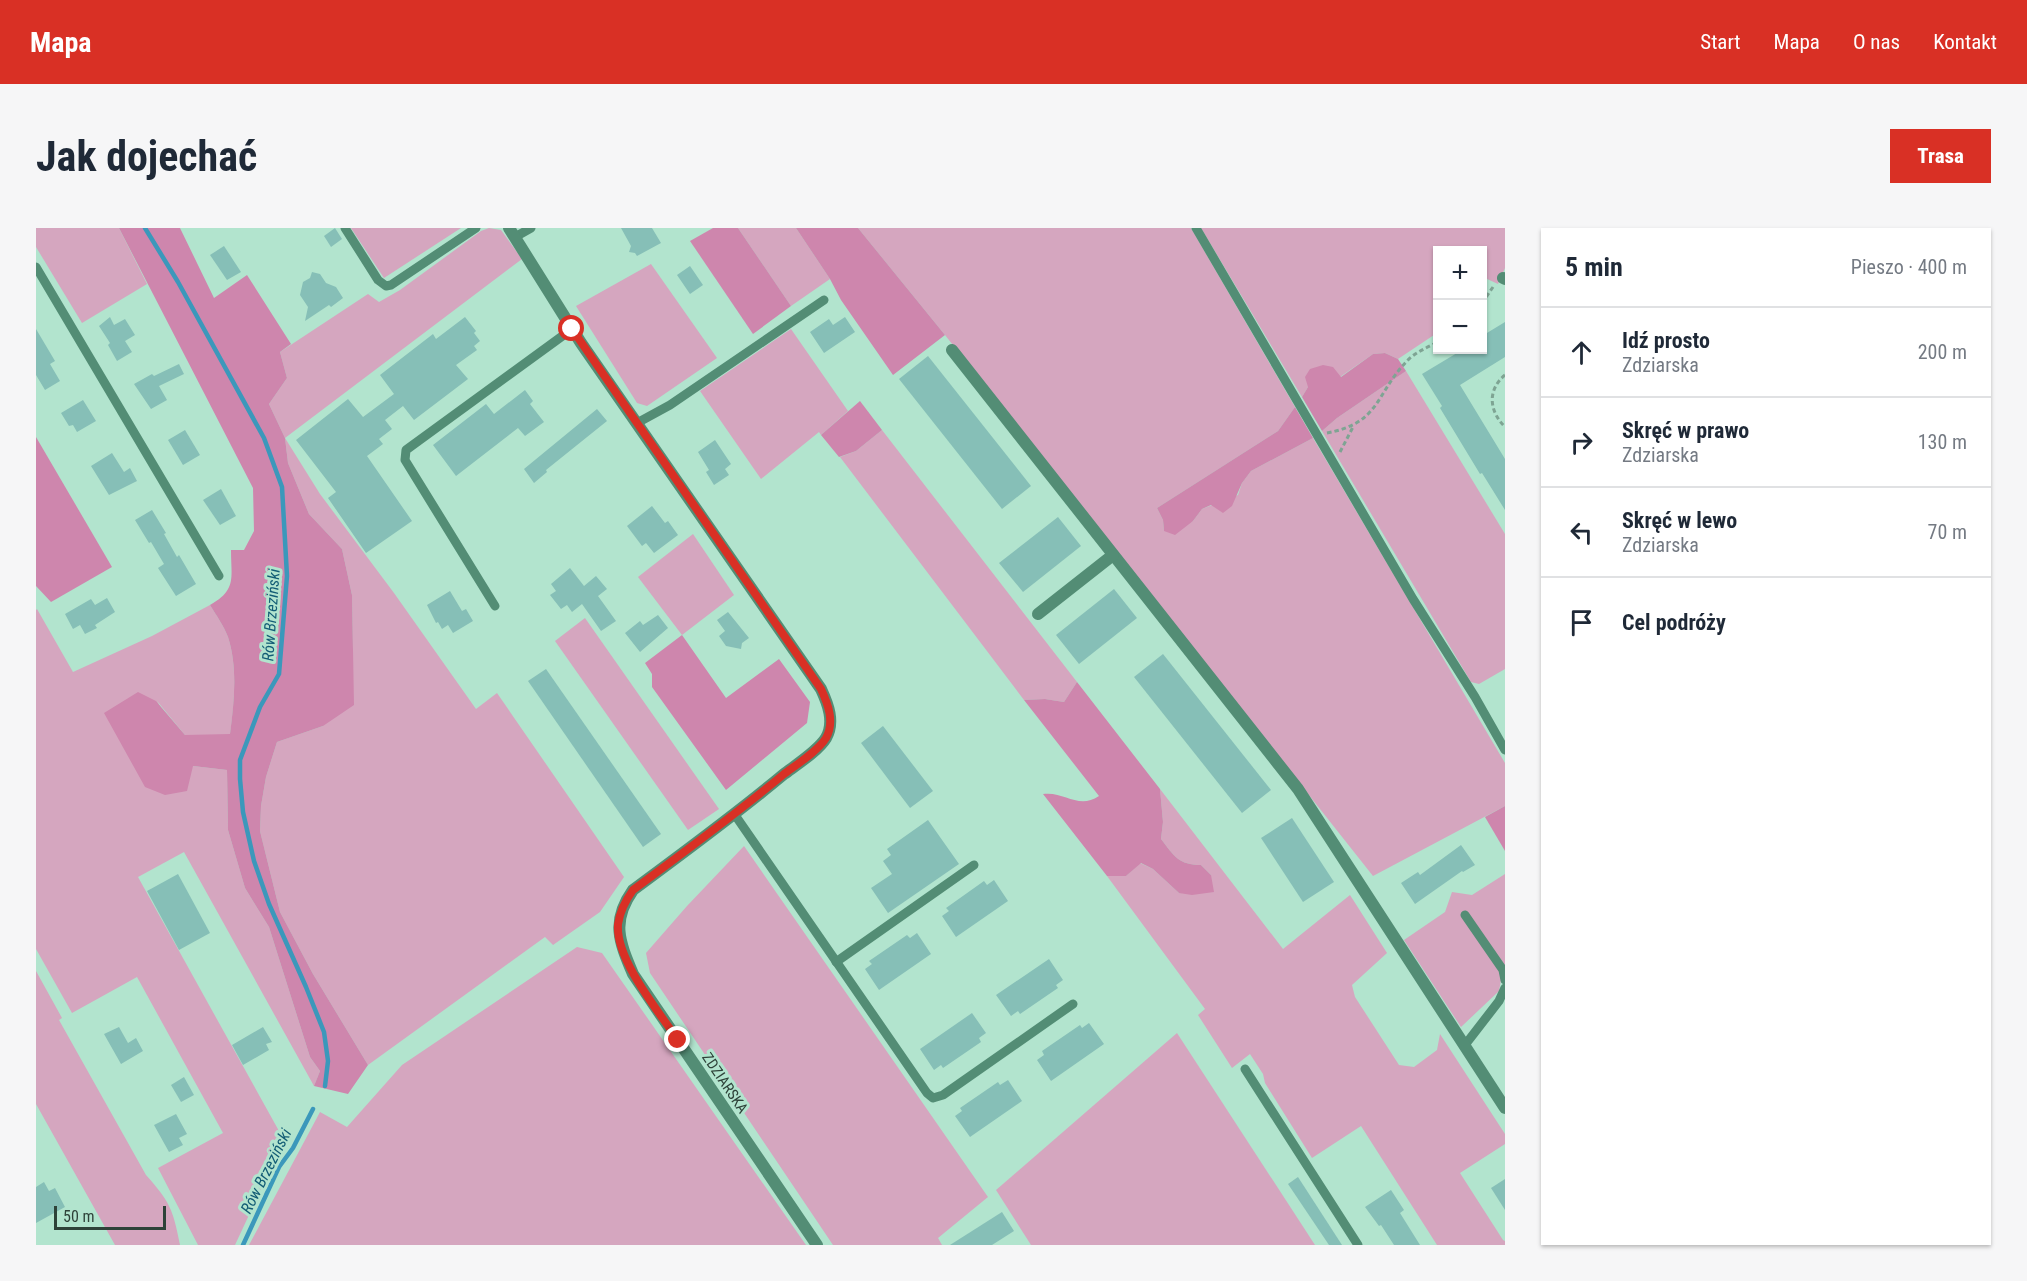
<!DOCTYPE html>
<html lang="pl">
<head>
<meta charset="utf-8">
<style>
	body { margin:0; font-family:"Roboto Condensed",sans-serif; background:#f6f6f7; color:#1f2937 }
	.controls { position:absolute; right:18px; top:18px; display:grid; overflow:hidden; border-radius:0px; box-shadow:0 2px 4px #0004 }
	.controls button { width:54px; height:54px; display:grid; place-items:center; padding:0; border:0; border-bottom:2px solid #e0e1e3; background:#fff; color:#1f2937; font:30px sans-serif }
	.scale { position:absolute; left:18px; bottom:15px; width:112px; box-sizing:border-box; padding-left:6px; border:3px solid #2e4239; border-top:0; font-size:16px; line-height:21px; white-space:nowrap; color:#2e4239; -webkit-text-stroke:4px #b2e4ce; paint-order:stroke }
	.stop { position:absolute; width:18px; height:18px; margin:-14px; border:4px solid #d93025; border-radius:50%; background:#fff }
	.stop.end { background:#d93025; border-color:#fff; box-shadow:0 2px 6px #0008 }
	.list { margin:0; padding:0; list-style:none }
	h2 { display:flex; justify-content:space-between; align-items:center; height:78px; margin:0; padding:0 24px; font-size:26px }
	h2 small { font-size:20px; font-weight:400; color:#747a83 }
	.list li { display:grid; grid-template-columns:39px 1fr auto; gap:18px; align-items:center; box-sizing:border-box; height:90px; padding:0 24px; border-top:2px solid #e0e1e3 }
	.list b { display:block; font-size:22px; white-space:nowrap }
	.list p { margin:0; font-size:20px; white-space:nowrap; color:#747a83 }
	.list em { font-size:20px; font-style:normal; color:#747a83 }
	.icon { flex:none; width:33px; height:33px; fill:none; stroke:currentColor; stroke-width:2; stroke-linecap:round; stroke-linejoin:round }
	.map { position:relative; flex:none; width:1469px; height:1017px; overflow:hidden; border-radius:0px }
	header { display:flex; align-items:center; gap:36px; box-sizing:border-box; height:84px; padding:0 30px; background:#d93025; color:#fff }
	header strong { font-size:28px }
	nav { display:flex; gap:33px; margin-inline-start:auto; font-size:21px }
	.intro { display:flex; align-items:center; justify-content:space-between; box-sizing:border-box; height:144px; padding:0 36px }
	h1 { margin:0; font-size:42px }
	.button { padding:15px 27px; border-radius:0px; background:#d93025; color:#fff; font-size:21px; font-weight:700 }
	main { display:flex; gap:36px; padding:0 36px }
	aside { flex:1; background:#fff; border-radius:0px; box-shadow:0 2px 4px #0004 }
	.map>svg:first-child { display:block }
</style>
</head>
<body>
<header>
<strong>Mapa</strong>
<nav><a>Start</a><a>Mapa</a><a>O nas</a><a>Kontakt</a></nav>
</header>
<div class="intro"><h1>Jak dojechać</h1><a class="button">Trasa</a></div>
<main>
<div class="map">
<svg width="1469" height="1017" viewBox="0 0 1469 1017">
	<rect width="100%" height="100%" fill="#b2e4ce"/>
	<!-- green -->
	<g fill="#d5a6bf">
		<polygon points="0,0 83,0 111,56 46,95 0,19"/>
		<polygon points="315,0 425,0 348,50"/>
		<polygon points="453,0 465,2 486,31 249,210 284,266 358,365 440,481 461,465 588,649 564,684 517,717 509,709 332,837 277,746 244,684 224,603 225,578 230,549 241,514 287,498 317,435 316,367 306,321 273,286 252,235 249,210 233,176 251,150 244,124 332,66 343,74 364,62 445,3"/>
		<polygon points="702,0 760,0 794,51 755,78"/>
		<polygon points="822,0 1155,0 1259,179 1242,203 1121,280 1127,292 1128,303 1157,293 1166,281 1202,267 1206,255 1215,243 1277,210 1469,535 1469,578 1337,648 909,107"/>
		<polygon points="1165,0 1469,0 1469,40 1462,56 1449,50 1447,57 1446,22 1402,22 1401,105 1362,131 1349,125 1337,126 1304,149 1272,159 1266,169"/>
		<polygon points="615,36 681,130 611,178 601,175 540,78"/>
		<polygon points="755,101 812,183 785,207 783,204 725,251 664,163"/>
		<polygon points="1370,143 1469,306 1469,441 1443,456 1435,454 1286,203 1301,190"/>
		<polygon points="846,202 1041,454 1028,474 1009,471 988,472 804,229 820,223"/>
		<polygon points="657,306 698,367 646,407 602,349"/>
		<path d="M174 377C180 387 188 398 192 409 202 440 198 475 194 507H149L121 473 157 538 191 542 192 602 209 660 233 699 274 829 284 843 278 858 148 624 102 649 248 912 199 1017H162L122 940 187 905 101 749 36 785 0 721V382L1 381 37 444 116 408Z"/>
		<polygon points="549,390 683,581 652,602 519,413"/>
		<path d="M1124 561 1247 721 1314 667 1351 725 1316 757 1319 769 1363 837 1378 839 1401 822 1404 806 1469 906V916L1424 945 1467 1012 1469 1013V1017H1401L1325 898 1276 930 1229 855 1227 846 1214 826 1196 840 1162 787 1169 781 1071 648H1090L1104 635 1117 641 1143 665 1175 647 1165 637C1143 637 1138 628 1125 611L1127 594Z"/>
		<polygon points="708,618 952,969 902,1010 906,1017 797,1017 614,745 610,725 651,678"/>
		<polygon points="1469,646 1469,749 1465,752 1463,763 1425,799 1368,712 1409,684 1416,664 1436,667"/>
		<polygon points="541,719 566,725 770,1017 213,1017 284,884 311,899 366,837"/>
		<path d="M0 743 26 790 23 792 110 947C134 974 137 981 144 1017H79L0 876Z"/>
		<polygon points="1141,805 1279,1017 995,1017 960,962"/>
	</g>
	<!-- forest -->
	<g fill="#ce86ad">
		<path d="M83 0H144L178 70 211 47 255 116 244 124 251 150 233 176 249 210 252 235 273 286 306 321 316 367 318 477 287 498 241 514 230 549 225 578 224 603 244 684 277 746 332 837 312 866 278 858 284 843 274 829 233 699 209 660 192 602 191 542 157 538 151 563 129 567 109 559 68 485 102 464 120 473 149 507 194 506C198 475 202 440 192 409 188 398 180 387 174 377 201 362 195 350 195 322H208L218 303 217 260Z"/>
		<polygon points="677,0 702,0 755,78 717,106 654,13"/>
		<polygon points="760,0 822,0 909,107 857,147 805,72 794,51"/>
		<polygon points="1349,125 1362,131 1370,143 1301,190 1286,203 1266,169 1272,159 1269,149 1274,141 1287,137 1297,139 1305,149 1337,126"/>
		<polygon points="824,173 846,202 820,223 803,229 785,207"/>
		<polygon points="1259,179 1277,210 1215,243 1206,255 1196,278 1187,285 1175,277 1166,281 1157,293 1139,307 1128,303 1127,292 1121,280 1242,203"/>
		<polygon points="0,209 76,339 15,374 0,358"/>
		<polygon points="646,407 690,470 743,431 774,474 771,495 690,562 616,459 616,446 609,435"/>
		<path d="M1041 454 1124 561 1127 594 1125 611C1138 628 1143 637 1165 637L1175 647 1178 664 1156 667 1143 665 1117 641 1105 635 1090 648H1071L1007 566C1029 563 1042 582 1063 568L988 472 1009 471 1028 474Z"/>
		<polygon points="1469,578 1469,623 1449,589"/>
	</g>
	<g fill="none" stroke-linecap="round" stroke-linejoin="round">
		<!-- stream -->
		<g stroke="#3b98bb" stroke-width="4.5">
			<polyline points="109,0 142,54 228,210 246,259 251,348 243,446 224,479 204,532 204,551 207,584 218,633 233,676 270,759 288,804 292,833 289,858"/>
			<polyline points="207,1017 243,939 257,920 277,881"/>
		</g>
	</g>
	<!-- building -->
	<g fill="#86bfb7">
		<polygon points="299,0 306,11 295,19 288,8"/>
		<polygon points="585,0 616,0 625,15 601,28 599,25 593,24 595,18"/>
		<polygon points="188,18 205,44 191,52 174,27"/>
		<polygon points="654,38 667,57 654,66 641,47"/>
		<polygon points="276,44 284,46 290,55 300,59 307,70 295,79 293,77 269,93 272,79 264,67 267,54 274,50"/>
		<polygon points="74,89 78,97 89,91 99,107 89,113 96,124 81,133 72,117 74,115 63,98"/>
		<polygon points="429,89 440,103 438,105 444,113 438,118 441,122 420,137 432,151 378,192 367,178 349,192 356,201 343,211 347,216 331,228 376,293 330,325 292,270 300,264 260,212 312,171 327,189 358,166 344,147 397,106 400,111"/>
		<polygon points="809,89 819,104 788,125 774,104 793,91 797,97"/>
		<polygon points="1469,94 1469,129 1424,157 1469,231 1469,282 1446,245 1444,246 1404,180 1406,178 1386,146 1426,122 1446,122 1446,108"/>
		<polygon points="0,101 19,133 14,136 24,153 9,162 0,147"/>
		<polygon points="892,128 995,258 966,281 863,151"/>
		<polygon points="143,136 148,146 123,158 131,172 115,181 98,156 116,146 118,148"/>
		<polygon points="489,162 497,173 494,176 508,194 489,208 482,200 420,248 397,217 450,176 458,186"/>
		<polygon points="47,172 60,193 41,204 37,197 33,198 25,185"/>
		<polygon points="561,181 571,193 510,242 511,244 498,255 488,241"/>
		<polygon points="149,202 164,227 147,237 132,212"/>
		<polygon points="679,212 695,236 689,241 693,247 678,257 670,244 673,242 662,224"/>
		<polygon points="76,225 88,244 94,240 101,253 73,267 55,238"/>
		<polygon points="185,261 200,288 184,297 167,272"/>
		<polygon points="616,278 629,295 632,293 642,307 618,325 610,315 606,318 591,298"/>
		<polygon points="116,282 130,305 128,306 141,329 143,327 160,356 140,368 122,340 128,336 115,314 113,315 99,292"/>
		<polygon points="1022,289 1045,318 987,364 963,335"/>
		<polygon points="534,340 548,358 560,348 571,361 562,368 580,393 565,403 546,376 536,384 531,377 525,381 514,367 520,363 515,356"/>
		<polygon points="1078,361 1101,390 1043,436 1020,407"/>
		<polygon points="414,363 426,383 430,381 437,393 417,405 412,397 406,401 402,394 400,395 391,377"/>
		<polygon points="71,370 79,384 59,397 61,400 49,406 44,397 37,401 29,386 55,371 59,377"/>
		<polygon points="692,384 713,410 706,415 705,421 690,418 683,408 689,403 681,392"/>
		<polygon points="622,387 632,400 604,424 589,405 604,393 607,397"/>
		<polygon points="1127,426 1235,562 1206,585 1098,449"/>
		<polygon points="510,441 625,606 607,619 492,453"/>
		<polygon points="847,498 897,563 874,580 825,515"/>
		<polygon points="1256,590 1298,654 1267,674 1225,610"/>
		<polygon points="892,592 923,636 852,685 835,660 856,646 847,633 855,627 851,621"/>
		<polygon points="1425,617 1439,637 1427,644 1426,643 1379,676 1365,655 1382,644 1384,647"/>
		<polygon points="142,646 174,705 143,722 111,663"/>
		<polygon points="958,652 972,673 920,709 906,688 913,683 910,680 948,653 951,657"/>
		<polygon points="881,705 895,726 843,762 829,741 836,736 833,733 871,707 874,710"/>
		<polygon points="1013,731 1027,752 1020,757 1022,760 984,786 982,783 975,788 960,767"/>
		<polygon points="936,785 950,805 943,810 945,814 907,840 905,837 898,842 884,821"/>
		<polygon points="1053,795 1068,816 1015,853 1001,832 1008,827 1006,823 1044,797 1046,800"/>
		<polygon points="83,799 92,815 100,810 107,823 85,836 68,806"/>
		<polygon points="227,799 236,814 230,816 233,822 207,837 196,817"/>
		<polygon points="148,849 158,867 145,874 135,857"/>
		<polygon points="972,852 986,873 934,909 919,888 926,883 924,880 962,854 964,857"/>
		<polygon points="140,886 151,906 143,910 147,917 133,924 118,897"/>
		<polygon points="1262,949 1306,1017 1293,1017 1252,956"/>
		<polygon points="1469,951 1469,982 1455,960"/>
		<polygon points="8,954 13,963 19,960 29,979 0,995 0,959"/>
		<polygon points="1355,962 1368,982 1364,985 1384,1017 1358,1017 1345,997 1343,998 1329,979"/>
		<polygon points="966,984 978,1003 956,1017 914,1017"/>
	</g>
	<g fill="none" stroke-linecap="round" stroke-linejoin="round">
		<!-- path -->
		<g stroke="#7ea493" stroke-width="3" stroke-dasharray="4.5 3" stroke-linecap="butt">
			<polyline points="1446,75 1457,59"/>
			<path d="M1469 147C1451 162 1453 183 1469 199"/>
			<path d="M1291 205C1344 195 1339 167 1370 134 1378 125 1390 120 1402 114"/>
			<polyline points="1304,224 1317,199"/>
		</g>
		<!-- service -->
		<g stroke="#538d75" stroke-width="9">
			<polyline points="309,0 342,52 350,58 355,57 440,0"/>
			<polyline points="1160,0 1377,371 1439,469 1469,522"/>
			<polyline points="479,9 495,0"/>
			<polyline points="0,39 183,348"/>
			<polyline points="601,195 634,177 788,72"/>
			<polyline points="459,378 369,232 370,222 536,101"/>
			<polyline points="699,587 891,865 897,870 907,867 1037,776"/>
			<polyline points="1429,687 1467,742 1469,752"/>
			<polyline points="800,734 938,637"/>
			<polyline points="1429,817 1463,773 1469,760"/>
			<polyline points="1209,841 1322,1017"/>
		</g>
		<!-- minor -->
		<g stroke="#538d75" stroke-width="12">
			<path d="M473 0 545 115 785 461C792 476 799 494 790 510 782 523 760 537 748 546 699 587 648 624 597 662 575 693 583 713 597 746L781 1017"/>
			<polyline points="1467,50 1469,51"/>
			<polyline points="916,122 1262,561 1469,880"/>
			<polyline points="1002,386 1077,327"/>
		</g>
	</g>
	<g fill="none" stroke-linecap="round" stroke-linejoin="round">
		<!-- route -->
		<path stroke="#d93025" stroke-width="8" d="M536 101 785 461C792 476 799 494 790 510 782 523 760 537 748 546 699 587 648 624 597 662 589 673 584 683 582 696 579 731 623 784 642 812"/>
	</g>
	<g text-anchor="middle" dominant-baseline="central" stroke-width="6" stroke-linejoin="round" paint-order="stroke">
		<!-- street labels -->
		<g font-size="15" fill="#2e4239" stroke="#b2e4ce">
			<text transform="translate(689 855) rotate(56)">ZDZIARSKA</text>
		</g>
		<!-- water labels -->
		<g font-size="16" font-style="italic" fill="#125c75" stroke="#b2e4ce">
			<text transform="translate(235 387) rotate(-86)">Rów Brzeziński</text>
			<text transform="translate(230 943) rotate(-63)">Rów Brzeziński</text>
		</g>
	</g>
</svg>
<div class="controls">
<button>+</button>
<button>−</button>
</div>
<div class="scale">50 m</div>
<div class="stop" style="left:536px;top:101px"></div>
<div class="stop end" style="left:642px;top:812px"></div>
</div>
<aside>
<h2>5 min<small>Pieszo · 400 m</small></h2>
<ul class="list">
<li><svg class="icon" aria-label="ahead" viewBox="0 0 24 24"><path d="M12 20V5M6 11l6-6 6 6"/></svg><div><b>Idź prosto</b><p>Zdziarska</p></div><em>200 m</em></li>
<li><svg class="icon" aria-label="right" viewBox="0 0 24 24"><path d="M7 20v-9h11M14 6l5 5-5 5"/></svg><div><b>Skręć w prawo</b><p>Zdziarska</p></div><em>130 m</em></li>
<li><svg class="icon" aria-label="left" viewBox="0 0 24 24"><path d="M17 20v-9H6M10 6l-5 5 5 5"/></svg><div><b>Skręć w lewo</b><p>Zdziarska</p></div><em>70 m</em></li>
<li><svg class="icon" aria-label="arrive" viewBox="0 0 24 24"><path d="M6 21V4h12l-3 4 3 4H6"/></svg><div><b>Cel podróży</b></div></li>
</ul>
</aside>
</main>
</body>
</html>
